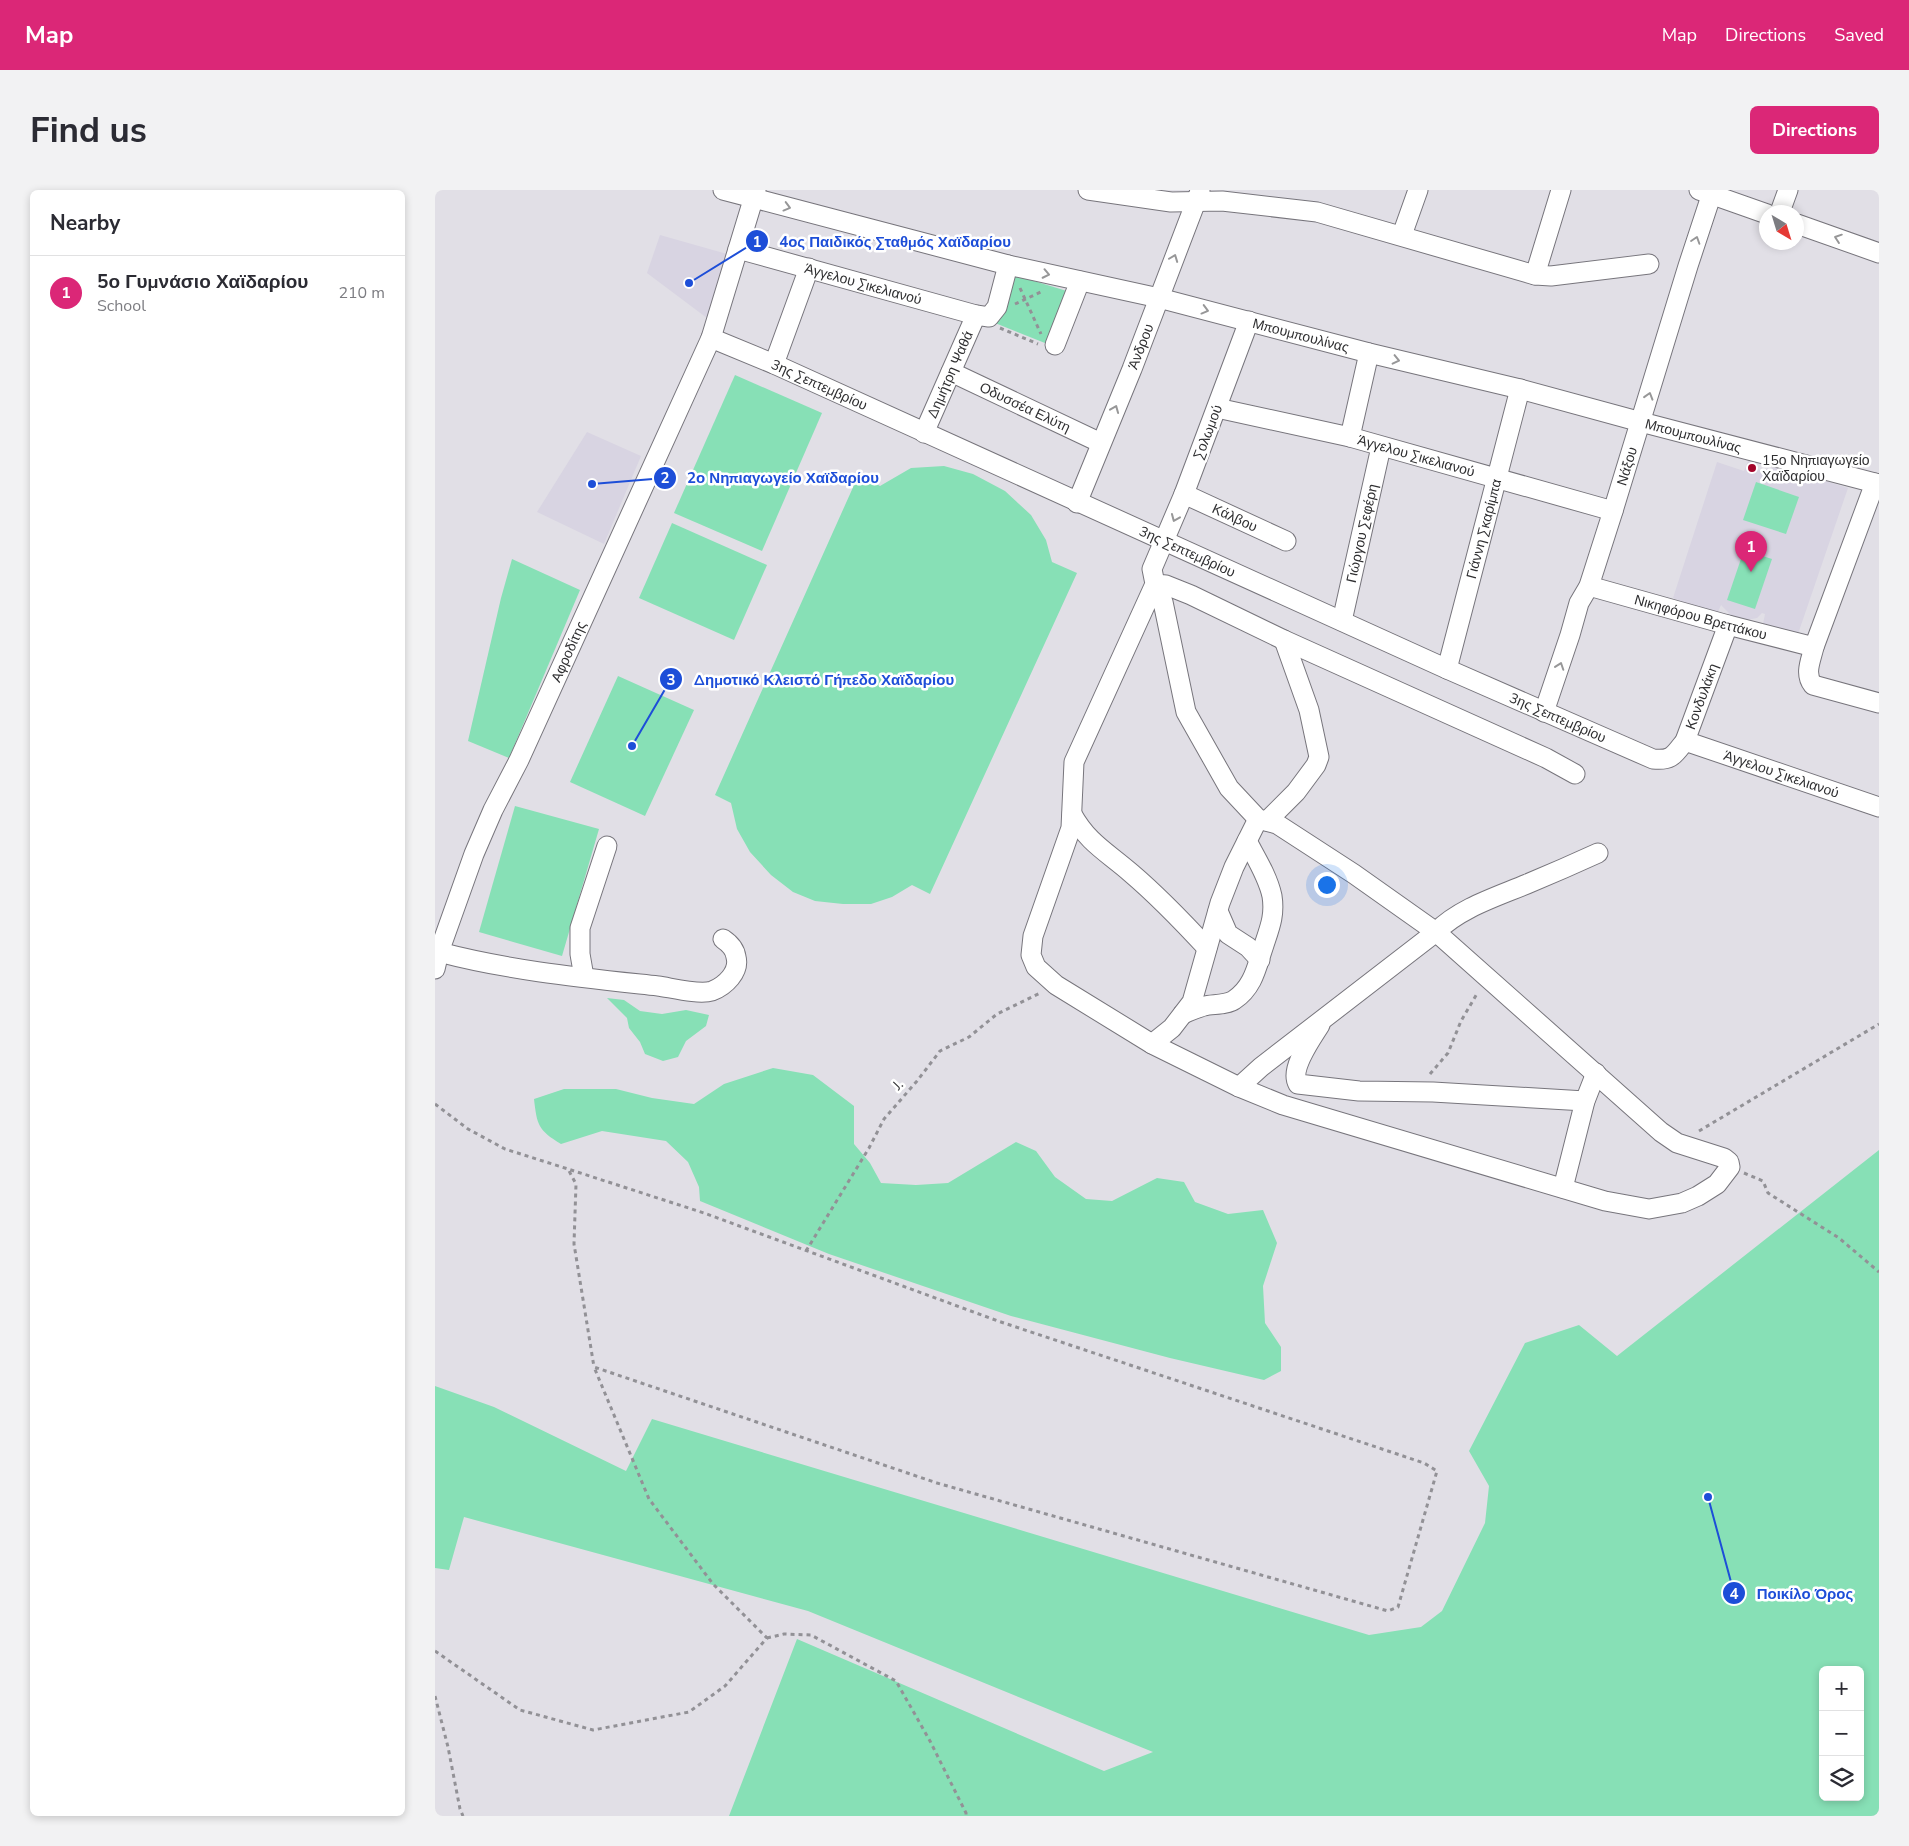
<!DOCTYPE html>
<html lang="en">
<head>
<meta charset="utf-8">
<style>
	body { margin:0; font-family:"Nunito Sans",sans-serif; background:#f2f2f3; color:#2b2b33 }
	.controls { position:absolute; right:15px; bottom:15px; display:grid; overflow:hidden; border-radius:8px; box-shadow:0 2px 8px #0003 }
	.controls button { width:45px; height:45px; display:grid; place-items:center; padding:0; border:0; border-bottom:1px solid #e1e1e2; background:#fff; color:#2b2b33; font:25px sans-serif }
	.compass { position:absolute; left:1324px; top:15px; width:45px; height:45px; border-radius:50%; background:#fff; box-shadow:0 2px 8px #0003; rotate:142deg }
	.you { position:absolute; left:891px; top:694px; width:18px; height:18px; margin:-12px; border:4px solid #fff; border-radius:50%; background:#1a73e8; box-shadow:0 0 0 8px #1a73e833 }
	.badge { display:grid; place-items:center; width:32px; height:32px; border-radius:50%; background:#db2777; color:#fff; font-size:16px; font-weight:700 }
	.pin { position:absolute; translate:-50% -41px; filter:drop-shadow(0 1px 2px #0008) }
	.pin::after { content:''; position:absolute; top:26px; width:18px; height:15px; background:inherit; clip-path:polygon(0 0,100% 0,50% 100%) }
	.list { margin:0; padding:0; list-style:none }
	h2 { display:flex; justify-content:space-between; align-items:center; height:65px; margin:0; padding:0 20px; font-size:21px }
	h2 small { font-size:16px; font-weight:400; color:#7c7c81 }
	.list li { display:grid; grid-template-columns:32px 1fr auto; gap:15px; align-items:center; box-sizing:border-box; height:75px; padding:0 20px; border-top:1px solid #e1e1e2 }
	.list b { display:block; font-size:19px; white-space:nowrap }
	.list p { margin:0; font-size:16px; white-space:nowrap; color:#7c7c81 }
	.list em { font-size:16px; font-style:normal; color:#7c7c81 }
	.icon { flex:none; width:28px; height:28px; fill:none; stroke:currentColor; stroke-width:2; stroke-linecap:round; stroke-linejoin:round }
	.map { position:relative; flex:none; width:1444px; height:1626px; overflow:hidden; border-radius:8px }
	header { display:flex; align-items:center; gap:30px; box-sizing:border-box; height:70px; padding:0 25px; background:#db2777; color:#fff }
	header strong { font-size:24px }
	nav { display:flex; gap:28px; margin-inline-start:auto; font-size:18px }
	.intro { display:flex; align-items:center; justify-content:space-between; box-sizing:border-box; height:120px; padding:0 30px }
	h1 { margin:0; font-size:35px }
	.button { padding:12px 22px; border-radius:8px; background:#db2777; color:#fff; font-size:18px; font-weight:700 }
	main { display:flex; gap:30px; padding:0 30px }
	aside { flex:1; background:#fff; border-radius:8px; box-shadow:0 2px 8px #0003 }
	.map>svg:first-child { display:block }
</style>
</head>
<body>
<header>
<strong>Map</strong>
<nav><a>Map</a><a>Directions</a><a>Saved</a></nav>
</header>
<div class="intro"><h1>Find us</h1><a class="button">Directions</a></div>
<main>
<aside>
<h2>Nearby<small></small></h2>
<ul class="list">
<li><span class="badge">1</span><div><b>5ο Γυμνάσιο Χαϊδαρίου</b><p>School</p></div><em>210 m</em></li>
</ul>
</aside>
<div class="map">
<svg width="1444" height="1626" viewBox="0 0 1444 1626">
	<rect width="100%" height="100%" fill="#e1dfe6"/>
	<!-- built -->
	<g fill="#d8d4e2">
		<polygon points="225,45 292,64 272,128 212,83"/>
		<polygon points="152,242 206,266 169,354 102,322"/>
		<polygon points="1314,269 1323,272 1321,279 1326,280 1343,277 1354,280 1365,286 1371,293 1375,294 1377,287 1413,298 1363,444 1328,434 1330,424 1327,423 1322,428 1312,430 1298,427 1286,415 1282,424 1238,408 1282,272 1309,281"/>
	</g>
	<!-- green -->
	<g fill="#87e0b6" fill-rule="evenodd">
		<polygon points="576,84 635,102 615,155 560,133"/>
		<polygon points="300,185 387,223 327,361 239,323"/>
		<polygon points="509,276 538,284 570,301 596,325 611,350 617,372 642,383 495,704 477,695 457,707 436,714 408,714 380,711 358,702 336,685 315,662 302,639 296,613 280,605 424,284 445,296 476,278"/>
		<polygon points="1321,292 1364,307 1351,344 1308,330"/>
		<polygon points="237,333 332,375 299,450 204,408"/>
		<polygon points="1309,360 1337,369 1320,419 1292,410"/>
		<polygon points="77,369 145,400 74,568 33,551 66,408"/>
		<polygon points="183,486 259,520 210,626 135,592"/>
		<polygon points="80,616 164,639 127,766 44,742"/>
		<polygon points="172,808 189,810 205,821 227,824 251,820 274,825 271,836 251,851 243,867 228,871 210,864 205,852 194,838 192,828"/>
		<path d="M338 878 378 885 419 916V954L435 973 446 993 481 995 513 993 581 952 601 961 620 987 651 1009 677 1011 722 988 749 992 760 1012 793 1024 828 1020 842 1053 828 1096 830 1133 846 1157V1181L829 1190 735 1168 576 1126 394 1064 265 1011 264 997 253 972 231 951 167 941 126 954C103 940 102 935 99 909L129 899H181L217 908 259 914 289 894Z"/>
		<path d="M1444 960V1626H294L362 1449 669 1581 718 1562 373 1421 29 1327 14 1380 0 1378V1196L59 1217 191 1281 217 1229 934 1445 986 1437 1007 1421 1050 1333 1054 1296 1034 1261 1090 1153 1144 1135 1182 1166ZM1388 1480H1425V1607H1388Z"/>
	</g>
	<g fill="none" stroke-linecap="round" stroke-linejoin="round">
		<!-- minor casing -->
		<g stroke="#77757c" stroke-width="21">
			<g id="minor">
				<path id="s1" d="M288 0 573 75 724 108 934 163 1085 199 1206 232 1444 294"/>
				<polyline points="653,0 736,12 787,11 882,22 1100,85 1116,86 1214,74"/>
				<polyline points="1264,0 1332,24"/>
				<polyline points="1345,22 1353,0"/>
				<polyline points="1362,34 1444,63"/>
				<polyline points="967,45 983,0"/>
				<path id="s2" d="M303 59 541 125 554 127 562 117 573 75"/>
				<polyline points="1100,85 1126,0"/>
				<polyline points="814,131 749,304 717,379 720,394 639,572 636,638 598,746 596,765 601,777 621,795 717,854 804,897 848,915 1170,1011 1214,1019 1247,1013 1263,1006 1282,994 1295,977 1294,972 1289,968 1242,953 1226,942 1001,742 919,684 842,634 823,629 794,598 751,522 728,412 720,394 731,395 756,405 849,450 1111,568 1140,584"/>
				<path id="s3" d="M276 148 339 174 1012 479 1218 569C1237 571 1239 565 1250 551L1293 435"/>
				<polyline points="620,155 645,91"/>
				<polyline points="339,174 374,78"/>
				<path id="s4" d="M516 182 666 253"/>
				<path id="s5" d="M782 218 915 247 1178 321"/>
				<path id="s6" d="M489 243 541 125"/>
				<polyline points="915,247 934,163"/>
				<path d="M1440 293 1379 457C1376 470 1369 484 1378 495L1444 513"/>
				<path id="s7" d="M749 304 851 351"/>
				<path id="s8" d="M642 313 697 179 765 1"/>
				<path id="s9" d="M1154 396 1293 435 1379 457"/>
				<path id="s10" d="M907 431 946 257"/>
				<path id="s11" d="M1012 479 1085 199"/>
				<path id="s12" d="M1109 522 1135 445 1144 413 1154 396 1178 321 1253 76 1278 0"/>
				<path id="s13" d="M1250 551 1444 617"/>
				<path d="M637 624C653 653 672 662 696 683 723 706 748 732 772 758"/>
				<polyline points="832,631 861,602 881,575 884,567 874,520 849,450"/>
				<polyline points="783,721 793,744 813,757 825,770"/>
				<path d="M4 762C76 781 150 788 223 796 237 798 264 805 277 801 290 796 305 782 301 767 300 759 294 753 288 749"/>
				<path id="s14" d="M0 779 4 762 39 664 58 620 84 570 276 148 321 0"/>
				<polyline points="149,787 145,764 145,738 172,656"/>
				<path d="M748 824C755 821 762 818 769 816 778 814 792 815 799 810 819 797 822 775 829 755 835 737 840 725 837 706 833 687 821 668 812 651"/>
				<path d="M885 835C877 848 854 879 863 894L924 901 998 902 1150 911"/>
				<polyline points="717,854 737,838 757,812 785,713 799,677 823,629"/>
				<path d="M804 897 826 877 1001 742C1025 718 1061 707 1092 694 1116 684 1139 674 1163 663"/>
				<polyline points="1128,998 1150,911 1161,883"/>
			</g>
		</g>
		<!-- path -->
		<g stroke="#929196" stroke-width="3" stroke-dasharray="4 4" stroke-linecap="butt">
			<polyline points="585,98 606,144"/>
			<polyline points="580,114 608,101"/>
			<polyline points="565,138 603,154"/>
			<polyline points="995,884 1013,863 1026,831 1043,802"/>
			<polyline points="0,914 33,939 70,959 133,979 141,994 139,1054 159,1177"/>
			<polyline points="1264,941 1444,834"/>
			<polyline points="1309,983 1328,991 1333,1003 1404,1048 1444,1082"/>
			<polyline points="371,1061 434,958 449,929 482,891 505,861 534,847 562,824 605,803"/>
			<polyline points="332,1448 349,1444 376,1445 461,1491 495,1551 531,1623 531,1626"/>
			<polyline points="0,1461 85,1520 158,1540 254,1522 290,1496 332,1448 278,1394 214,1309 159,1177 502,1293 953,1421 963,1417 1002,1281 989,1273 563,1131 269,1023 133,979"/>
			<polyline points="0,1506 13,1557 25,1619 28,1626"/>
		</g>
		<!-- minor -->
		<use href="#minor" stroke="#fff" stroke-width="19"/>
	</g>
	<!-- one-way arrows -->
	<defs><path id="oneway-chevron" d="M-2-3.5L2.5 0L-2 3.5" fill="none" stroke-width="1.6" stroke-linecap="round" stroke-linejoin="round" transform="scale(1.25)"/></defs>
	<g stroke="#979798">
		<use href="#oneway-chevron" transform="translate(352 17) rotate(15)"/>
		<use href="#oneway-chevron" transform="translate(1403 48) rotate(-161)"/>
		<use href="#oneway-chevron" transform="translate(1261 50) rotate(-72)"/>
		<use href="#oneway-chevron" transform="translate(739 68) rotate(-69)"/>
		<use href="#oneway-chevron" transform="translate(611 84) rotate(12)"/>
		<use href="#oneway-chevron" transform="translate(770 120) rotate(15)"/>
		<use href="#oneway-chevron" transform="translate(961 170) rotate(13)"/>
		<use href="#oneway-chevron" transform="translate(1214 206) rotate(-73)"/>
		<use href="#oneway-chevron" transform="translate(680 219) rotate(-68)"/>
		<use href="#oneway-chevron" transform="translate(740 328) rotate(113)"/>
		<use href="#oneway-chevron" transform="translate(1125 476) rotate(-71)"/>
	</g>
	<!-- markers -->
	<circle fill="#a3042a" stroke="#fff" stroke-width="2" cx="1317" cy="278" r="5"/>
	<g text-anchor="middle" dominant-baseline="central" stroke-width="5" stroke-linejoin="round" paint-order="stroke">
		<!-- street labels -->
		<g font-size="14" fill="#2f2f31" stroke="#fff">
			<text stroke="none"><textPath href="#s2" startOffset="130">Άγγελου Σικελιανού</textPath></text>
			<text stroke="none"><textPath href="#s1" startOffset="596">Μπουμπουλίνας</textPath></text>
			<text stroke="none"><textPath href="#s8" startOffset="169">Άνδρου</textPath></text>
			<text stroke="none"><textPath href="#s6" startOffset="64">Δημήτρη Ψαθά</textPath></text>
			<text stroke="none"><textPath href="#s3" startOffset="118">3ης Σεπτεμβρίου</textPath></text>
			<text stroke="none"><textPath href="#s4" startOffset="82">Οδυσσέα Ελύτη</textPath></text>
			<text transform="translate(773 242) rotate(-69)">Σολωμού</text>
			<text stroke="none"><textPath href="#s1" startOffset="1001">Μπουμπουλίνας</textPath></text>
			<text stroke="none"><textPath href="#s5" startOffset="205">Άγγελου Σικελιανού</textPath></text>
			<text stroke="none"><textPath href="#s12" startOffset="260">Νάξου</textPath></text>
			<text stroke="none"><textPath href="#s7" startOffset="56">Κάλβου</textPath></text>
			<text stroke="none"><textPath href="#s11" startOffset="145">Γιάννη Σκαρίμπα</textPath></text>
			<text stroke="none"><textPath href="#s10" startOffset="90">Γιώργου Σεφέρη</textPath></text>
			<text stroke="none"><textPath href="#s3" startOffset="522">3ης Σεπτεμβρίου</textPath></text>
			<text stroke="none"><textPath href="#s9" startOffset="116">Νικηφόρου Βρεττάκου</textPath></text>
			<text stroke="none"><textPath href="#s14" startOffset="345">Αφροδίτης</textPath></text>
			<text stroke="none"><textPath href="#s3" startOffset="1119">Κονδυλάκη</textPath></text>
			<text stroke="none"><textPath href="#s3" startOffset="928">3ης Σεπτεμβρίου</textPath></text>
			<text stroke="none"><textPath href="#s13" startOffset="102">Άγγελου Σικελιανού</textPath></text>
			<text transform="translate(463 895) rotate(-46)">J.</text>
		</g>
		<!-- poi labels -->
		<g font-size="14" fill="#2f2f31" stroke="#fff" text-anchor="start">
			<text x="1327" y="270">15ο Νηπιαγωγείο<tspan x="1327" dy="16">Χαϊδαρίου</tspan></text>
		</g>
	</g>
	<!-- callouts -->
	<path fill="none" stroke="#1d4ed8" stroke-width="2" d="M254 93L322 51M157 294L230 288M197 556L236 489M1273 1307L1299 1403"/>
	<g fill="#1d4ed8" stroke="#fff" stroke-width="2">
		<circle cx="254" cy="93" r="5"/>
		<circle cx="157" cy="294" r="5"/>
		<circle cx="197" cy="556" r="5"/>
		<circle cx="1273" cy="1307" r="5"/>
		<circle cx="322" cy="51" r="12"/>
		<circle cx="230" cy="288" r="12"/>
		<circle cx="236" cy="489" r="12"/>
		<circle cx="1299" cy="1403" r="12"/>
	</g>
	<g font-size="15" text-anchor="middle" font-weight="bold" fill="#fff">
		<text x="322" y="57">1</text>
		<text x="230" y="293">2</text>
		<text x="236" y="495">3</text>
		<text x="1299" y="1409">4</text>
	</g>
	<g font-size="15" text-anchor="middle" font-weight="bold" fill="#1d4ed8" stroke="#fff" stroke-width="5" stroke-linejoin="round" paint-order="stroke">
		<text x="460" y="57">4ος Παιδικός Σταθμός Χαϊδαρίου</text>
		<text x="348" y="293">2ο Νηπιαγωγείο Χαϊδαρίου</text>
		<text x="389" y="495">Δημοτικό Κλειστό Γήπεδο Χαϊδαρίου</text>
		<text x="1370" y="1409">Ποικίλο Όρος</text>
	</g>
</svg>
<div class="controls">
<button>+</button>
<button>−</button>
<button><svg class="icon" aria-label="layers" viewBox="0 0 24 24"><path d="M12 4l9 5-9 5-9-5zM3 14l9 5 9-5"/></svg></button>
</div>
<svg class="compass" viewBox="-18 -18 36 36"><path d="M0-13l5 13h-10z" fill="#e53935"/><path d="M0 13l5-13h-10z" fill="#7c7c81"/></svg>
<div class="you"></div>
<div class="pin badge" style="left:1316px;top:382px">1</div>
</div>
</main>
</body>
</html>
